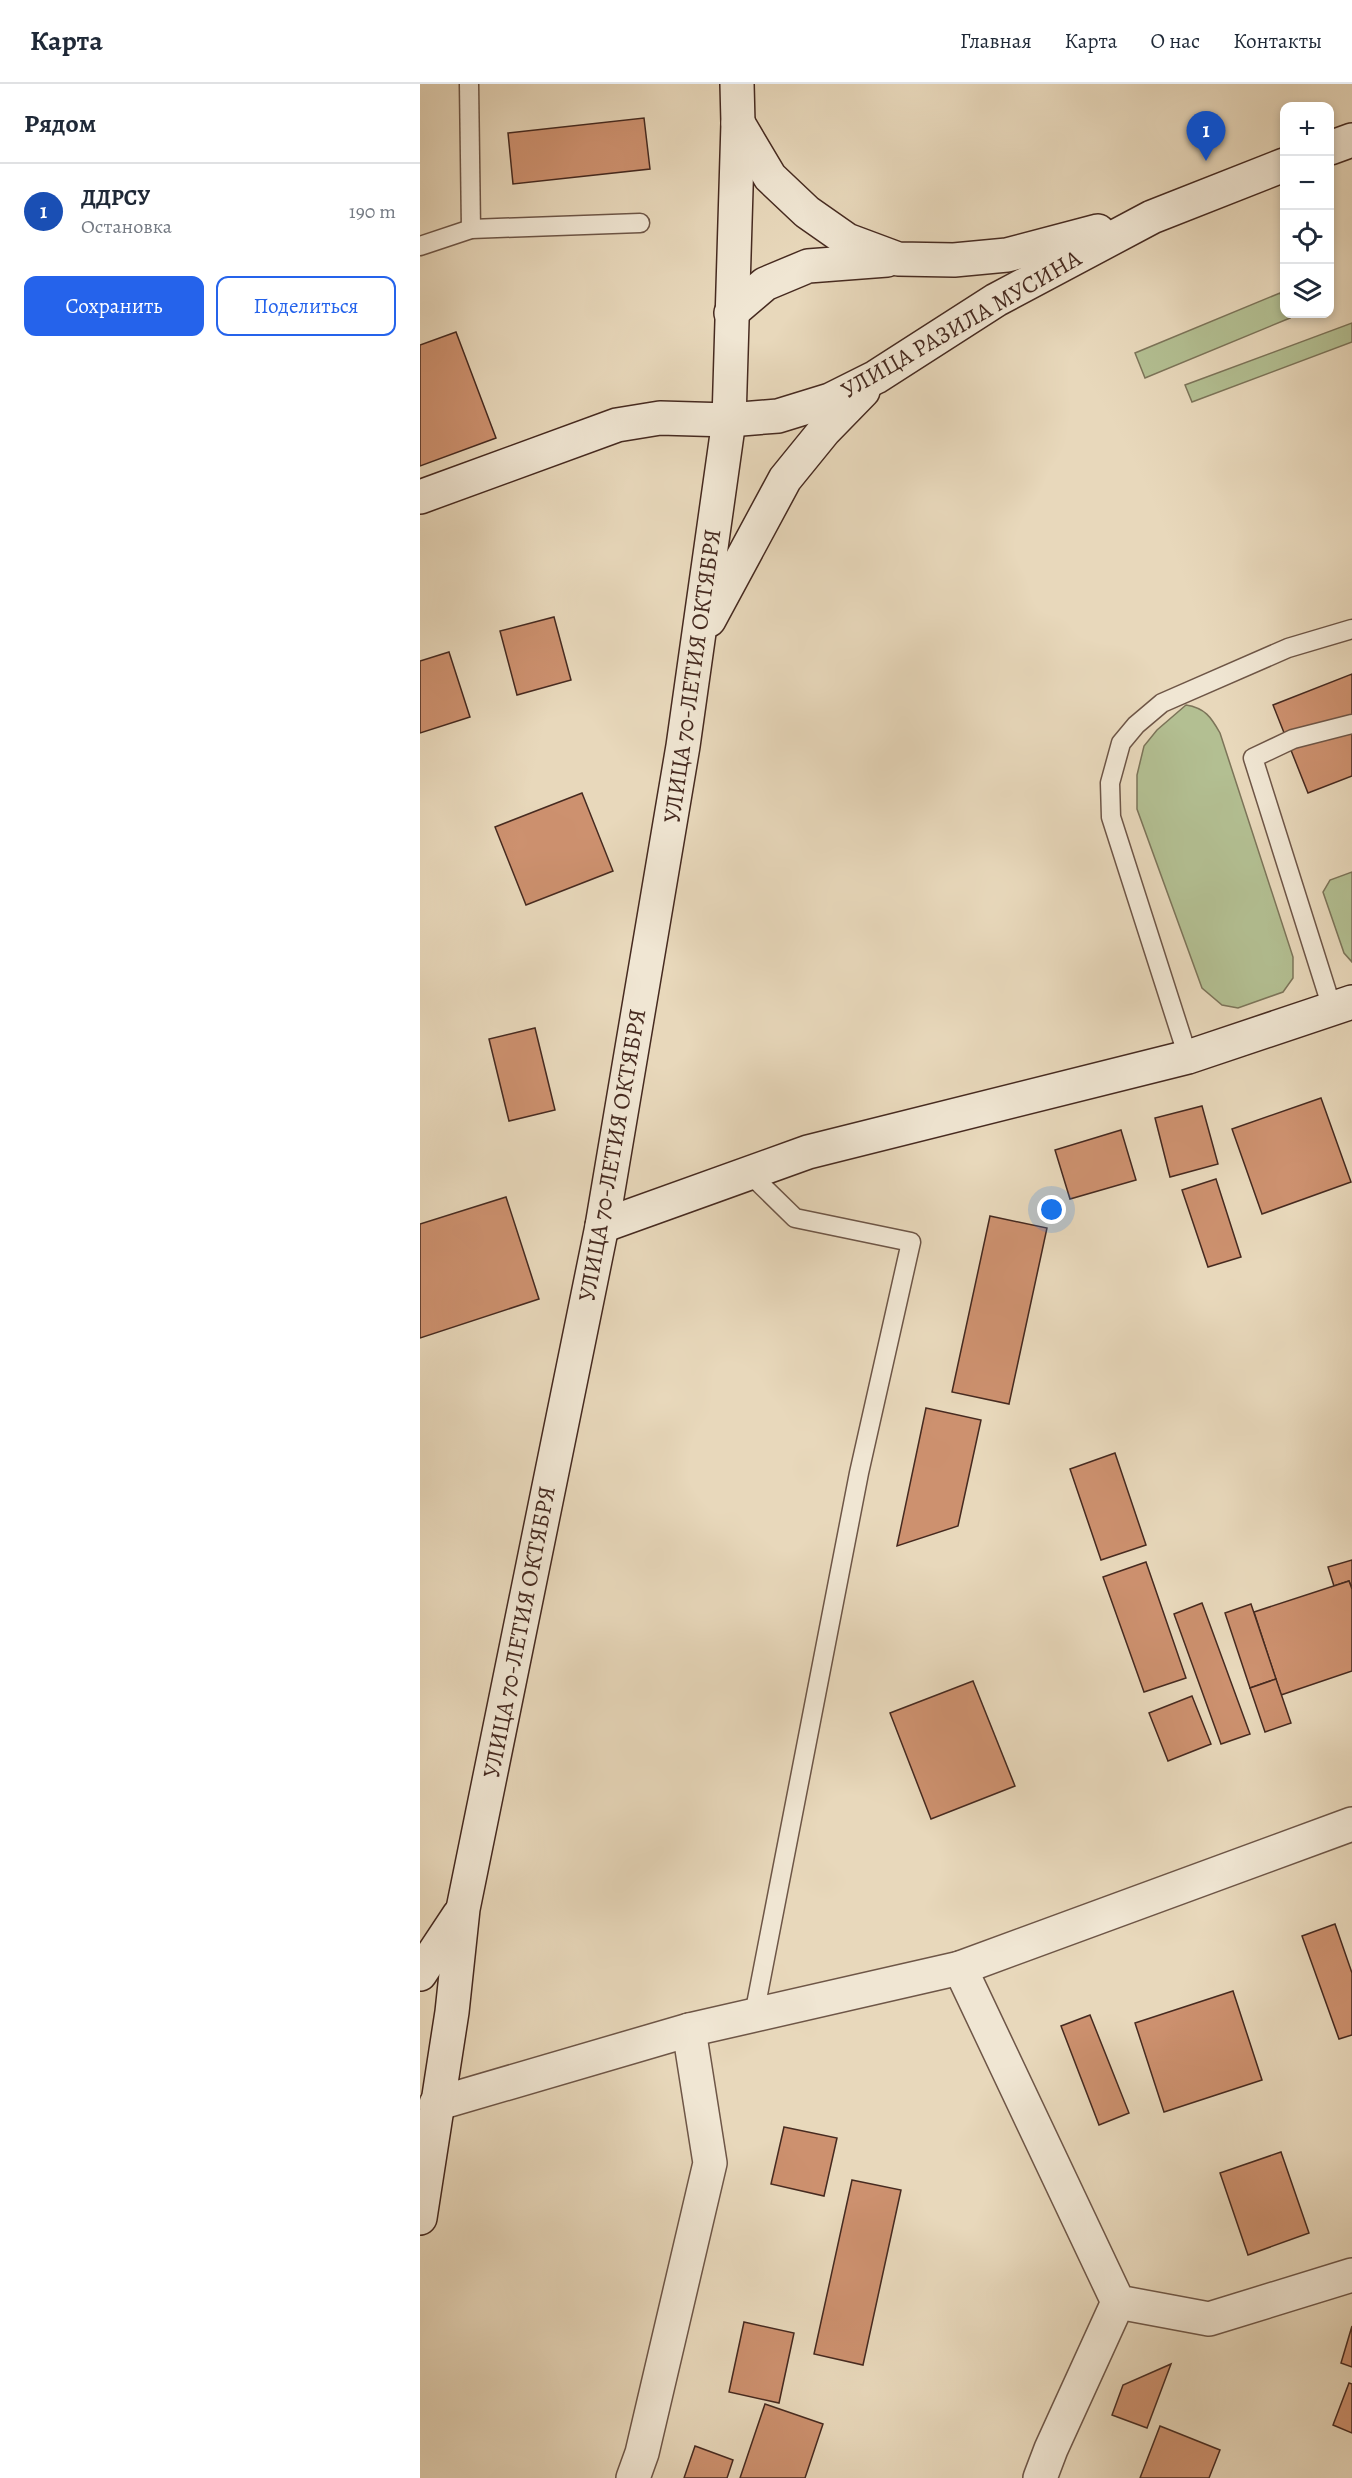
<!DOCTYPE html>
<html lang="ru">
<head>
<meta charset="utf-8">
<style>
	body { margin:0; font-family:Alegreya,serif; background:#f6f6f7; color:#1f2937 }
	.controls { position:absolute; right:18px; top:18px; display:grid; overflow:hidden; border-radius:12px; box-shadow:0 3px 9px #0003 }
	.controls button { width:54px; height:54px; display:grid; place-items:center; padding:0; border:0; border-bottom:2px solid #e0e1e3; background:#fff; color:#1f2937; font:30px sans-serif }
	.you { position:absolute; left:632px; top:1126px; width:21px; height:21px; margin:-15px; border:4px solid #fff; border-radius:50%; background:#1a73e8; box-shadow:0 0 0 9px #1a73e833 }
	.badge { display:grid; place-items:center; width:39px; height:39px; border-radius:50%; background:#2563eb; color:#fff; font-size:20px; font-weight:700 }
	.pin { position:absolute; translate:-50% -50px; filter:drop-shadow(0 2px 3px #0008) }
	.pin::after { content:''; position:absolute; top:32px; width:21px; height:18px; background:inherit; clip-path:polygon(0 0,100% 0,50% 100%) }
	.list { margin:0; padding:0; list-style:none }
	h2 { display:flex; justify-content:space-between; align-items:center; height:78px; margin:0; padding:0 24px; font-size:26px }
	h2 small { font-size:20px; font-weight:400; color:#747a83 }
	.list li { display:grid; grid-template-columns:39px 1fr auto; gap:18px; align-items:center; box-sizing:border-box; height:96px; padding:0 24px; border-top:2px solid #e0e1e3 }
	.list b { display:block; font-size:22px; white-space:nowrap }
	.list p { margin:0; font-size:20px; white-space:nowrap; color:#747a83 }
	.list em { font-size:20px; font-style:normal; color:#747a83 }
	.actions { display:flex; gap:12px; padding:18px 24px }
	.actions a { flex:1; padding:14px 0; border:2px solid #2563eb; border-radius:12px; text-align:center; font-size:21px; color:#2563eb }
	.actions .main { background:#2563eb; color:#fff }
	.icon { flex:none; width:33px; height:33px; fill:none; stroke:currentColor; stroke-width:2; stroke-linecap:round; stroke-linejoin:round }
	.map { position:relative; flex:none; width:932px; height:2394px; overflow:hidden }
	header { display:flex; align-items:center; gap:36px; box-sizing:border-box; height:84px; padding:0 30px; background:#fff; border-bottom:2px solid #e0e1e3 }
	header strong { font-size:28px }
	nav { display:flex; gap:33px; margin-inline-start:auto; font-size:21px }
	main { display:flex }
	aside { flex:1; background:#fff }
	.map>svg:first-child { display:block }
</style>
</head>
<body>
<header>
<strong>Карта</strong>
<nav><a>Главная</a><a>Карта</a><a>О нас</a><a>Контакты</a></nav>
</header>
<main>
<aside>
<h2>Рядом<small></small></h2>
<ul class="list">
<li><span class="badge" style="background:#1a4fb4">1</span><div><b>ДДРСУ</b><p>Остановка</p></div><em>190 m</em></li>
</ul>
<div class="actions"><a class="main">Сохранить</a><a>Поделиться</a></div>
</aside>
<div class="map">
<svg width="932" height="2394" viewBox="0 0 932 2394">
	<rect width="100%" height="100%" fill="#e8d8bb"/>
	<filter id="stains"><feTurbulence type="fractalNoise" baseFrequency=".00333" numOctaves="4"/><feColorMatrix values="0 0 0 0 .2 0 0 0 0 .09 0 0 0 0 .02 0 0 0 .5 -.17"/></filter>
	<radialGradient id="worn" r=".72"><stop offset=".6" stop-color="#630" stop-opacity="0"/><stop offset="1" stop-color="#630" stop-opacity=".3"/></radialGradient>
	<!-- green -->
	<g fill="#b3bf92" stroke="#7c7459" stroke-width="1.5">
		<polygon points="860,209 864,220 864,230 868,230 870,234 725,294 715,269"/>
		<polygon points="932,239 932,258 772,318 765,301"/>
		<path d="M766 621C785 624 791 633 800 649L873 873V894L863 908 818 924 802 921 782 904 717 725V691L724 662 737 646Z"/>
		<polygon points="932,788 932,878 924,869 903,808 910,796"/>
	</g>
	<!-- building -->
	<g fill="#cd916f" stroke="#462a20" stroke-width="1.5">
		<polygon points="224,34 230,85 93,100 88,49"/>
		<polygon points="36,248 76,354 0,382 0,261"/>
		<polygon points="134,533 151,596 97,611 80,547"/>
		<polygon points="29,568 50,633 0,649 0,577"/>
		<polygon points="932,590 932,692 888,709 853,621"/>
		<polygon points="162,709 193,787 106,821 75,743"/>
		<polygon points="115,944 135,1026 89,1037 69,955"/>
		<polygon points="901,1014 931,1098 842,1130 812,1045"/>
		<polygon points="782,1022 798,1080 750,1093 735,1034"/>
		<polygon points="701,1046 716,1096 650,1115 635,1066"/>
		<polygon points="796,1095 821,1173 788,1183 762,1106"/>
		<polygon points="86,1113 119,1215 0,1254 0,1140"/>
		<polygon points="570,1132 627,1144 589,1320 532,1308"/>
		<polygon points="506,1324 561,1336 538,1442 477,1462"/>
		<polygon points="695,1369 726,1461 681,1476 650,1385"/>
		<polygon points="932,1476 932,1505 929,1497 914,1502 908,1483"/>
		<polygon points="726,1478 766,1594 724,1608 683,1493"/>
		<polygon points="929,1497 932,1505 932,1587 861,1611 834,1528"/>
		<polygon points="782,1519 830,1650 801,1660 754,1530"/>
		<polygon points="831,1520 856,1595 830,1604 805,1529"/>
		<polygon points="856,1595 871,1639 845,1648 830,1604"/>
		<polygon points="553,1597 595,1702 511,1735 470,1629"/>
		<polygon points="772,1612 791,1660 748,1677 729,1629"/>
		<polygon points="915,1840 932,1889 932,1951 919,1955 882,1852"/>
		<polygon points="813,1907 842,1996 744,2028 715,1939"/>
		<polygon points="670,1931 709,2029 679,2041 641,1942"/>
		<polygon points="364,2043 417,2054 404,2112 351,2100"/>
		<polygon points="861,2068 889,2149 828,2171 800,2089"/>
		<polygon points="432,2096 481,2106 443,2281 394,2270"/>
		<polygon points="324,2238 374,2249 359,2319 309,2308"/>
		<polygon points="932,2242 932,2283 921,2279"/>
		<polygon points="751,2280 727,2344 692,2331 703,2301"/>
		<polygon points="929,2299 932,2300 932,2349 913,2341"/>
		<polygon points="345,2320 403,2340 385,2394 320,2394"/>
		<polygon points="740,2342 800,2366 789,2394 720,2394"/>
		<polygon points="275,2362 313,2376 307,2394 264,2394"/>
	</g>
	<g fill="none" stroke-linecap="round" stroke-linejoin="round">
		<!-- lane casing -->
		<g stroke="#6e5647" stroke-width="21">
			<g id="lane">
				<polyline points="49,0 51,145"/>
				<polyline points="0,162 51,145 220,139"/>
				<polyline points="912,924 833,674 873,655 932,640"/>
				<polyline points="768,973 691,733 690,699 701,659 716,641 742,619 868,564 932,545"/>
				<polyline points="329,1089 375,1134 491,1158 439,1389 334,1931"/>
			</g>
		</g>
		<!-- street casing -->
		<g stroke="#6e5647" stroke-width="36">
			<g id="street">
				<polyline points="540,1884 698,2218 789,2235 932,2191"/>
				<polyline points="16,2020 269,1946 540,1884 932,1740"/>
				<polyline points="213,2394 222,2369 290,2079 269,1946"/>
				<polyline points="620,2394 631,2365 698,2218"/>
			</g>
		</g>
		<!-- secondary casing -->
		<g stroke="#462a20" stroke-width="36">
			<g id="secondary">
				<polyline points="318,39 350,93 387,128 427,156 478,175 534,176 587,171 678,147"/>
				<polyline points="910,64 932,56"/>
				<polyline points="311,229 345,200 388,182 467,176"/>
				<polyline points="0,413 197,341 240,334 309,336 358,332 410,316 456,293 576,216 732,133 864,81"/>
				<polyline points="289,536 365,395 404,347 443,307"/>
				<polyline points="182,1142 388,1068 768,973 932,918"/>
				<polyline points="0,1890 39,1831"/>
				<polyline points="0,2134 32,1928 43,1825 182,1142 263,662 309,336 318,39 317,0"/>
			</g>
		</g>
		<!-- lane -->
		<use href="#lane" stroke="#f0e6d3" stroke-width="18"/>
		<!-- street -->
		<use href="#street" stroke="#f0e6d3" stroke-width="33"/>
		<!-- secondary -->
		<use href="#secondary" stroke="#f0e6d3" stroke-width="33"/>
	</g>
	<g text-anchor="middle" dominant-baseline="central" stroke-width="4.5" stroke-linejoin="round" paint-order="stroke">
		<!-- street labels -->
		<g font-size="24" fill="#462a20" stroke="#f0e6d3">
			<text transform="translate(541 240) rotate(-30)">УЛИЦА РАЗИЛА МУСИНА</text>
			<text transform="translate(272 592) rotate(-82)">УЛИЦА 70-ЛЕТИЯ ОКТЯБРЯ</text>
			<text transform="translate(192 1071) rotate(-80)">УЛИЦА 70-ЛЕТИЯ ОКТЯБРЯ</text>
			<text transform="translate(99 1548) rotate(-79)">УЛИЦА 70-ЛЕТИЯ ОКТЯБРЯ</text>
		</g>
	</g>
	<rect width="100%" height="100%" filter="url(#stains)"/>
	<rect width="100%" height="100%" fill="url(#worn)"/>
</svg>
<div class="controls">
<button>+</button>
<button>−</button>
<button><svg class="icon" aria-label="locate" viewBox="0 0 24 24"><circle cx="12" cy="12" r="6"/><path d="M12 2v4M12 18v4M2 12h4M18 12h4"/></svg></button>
<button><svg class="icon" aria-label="layers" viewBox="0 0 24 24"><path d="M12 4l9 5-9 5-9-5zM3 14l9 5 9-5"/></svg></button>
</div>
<div class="you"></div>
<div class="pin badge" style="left:786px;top:77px;background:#1a4fb4">1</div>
</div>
</main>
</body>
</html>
